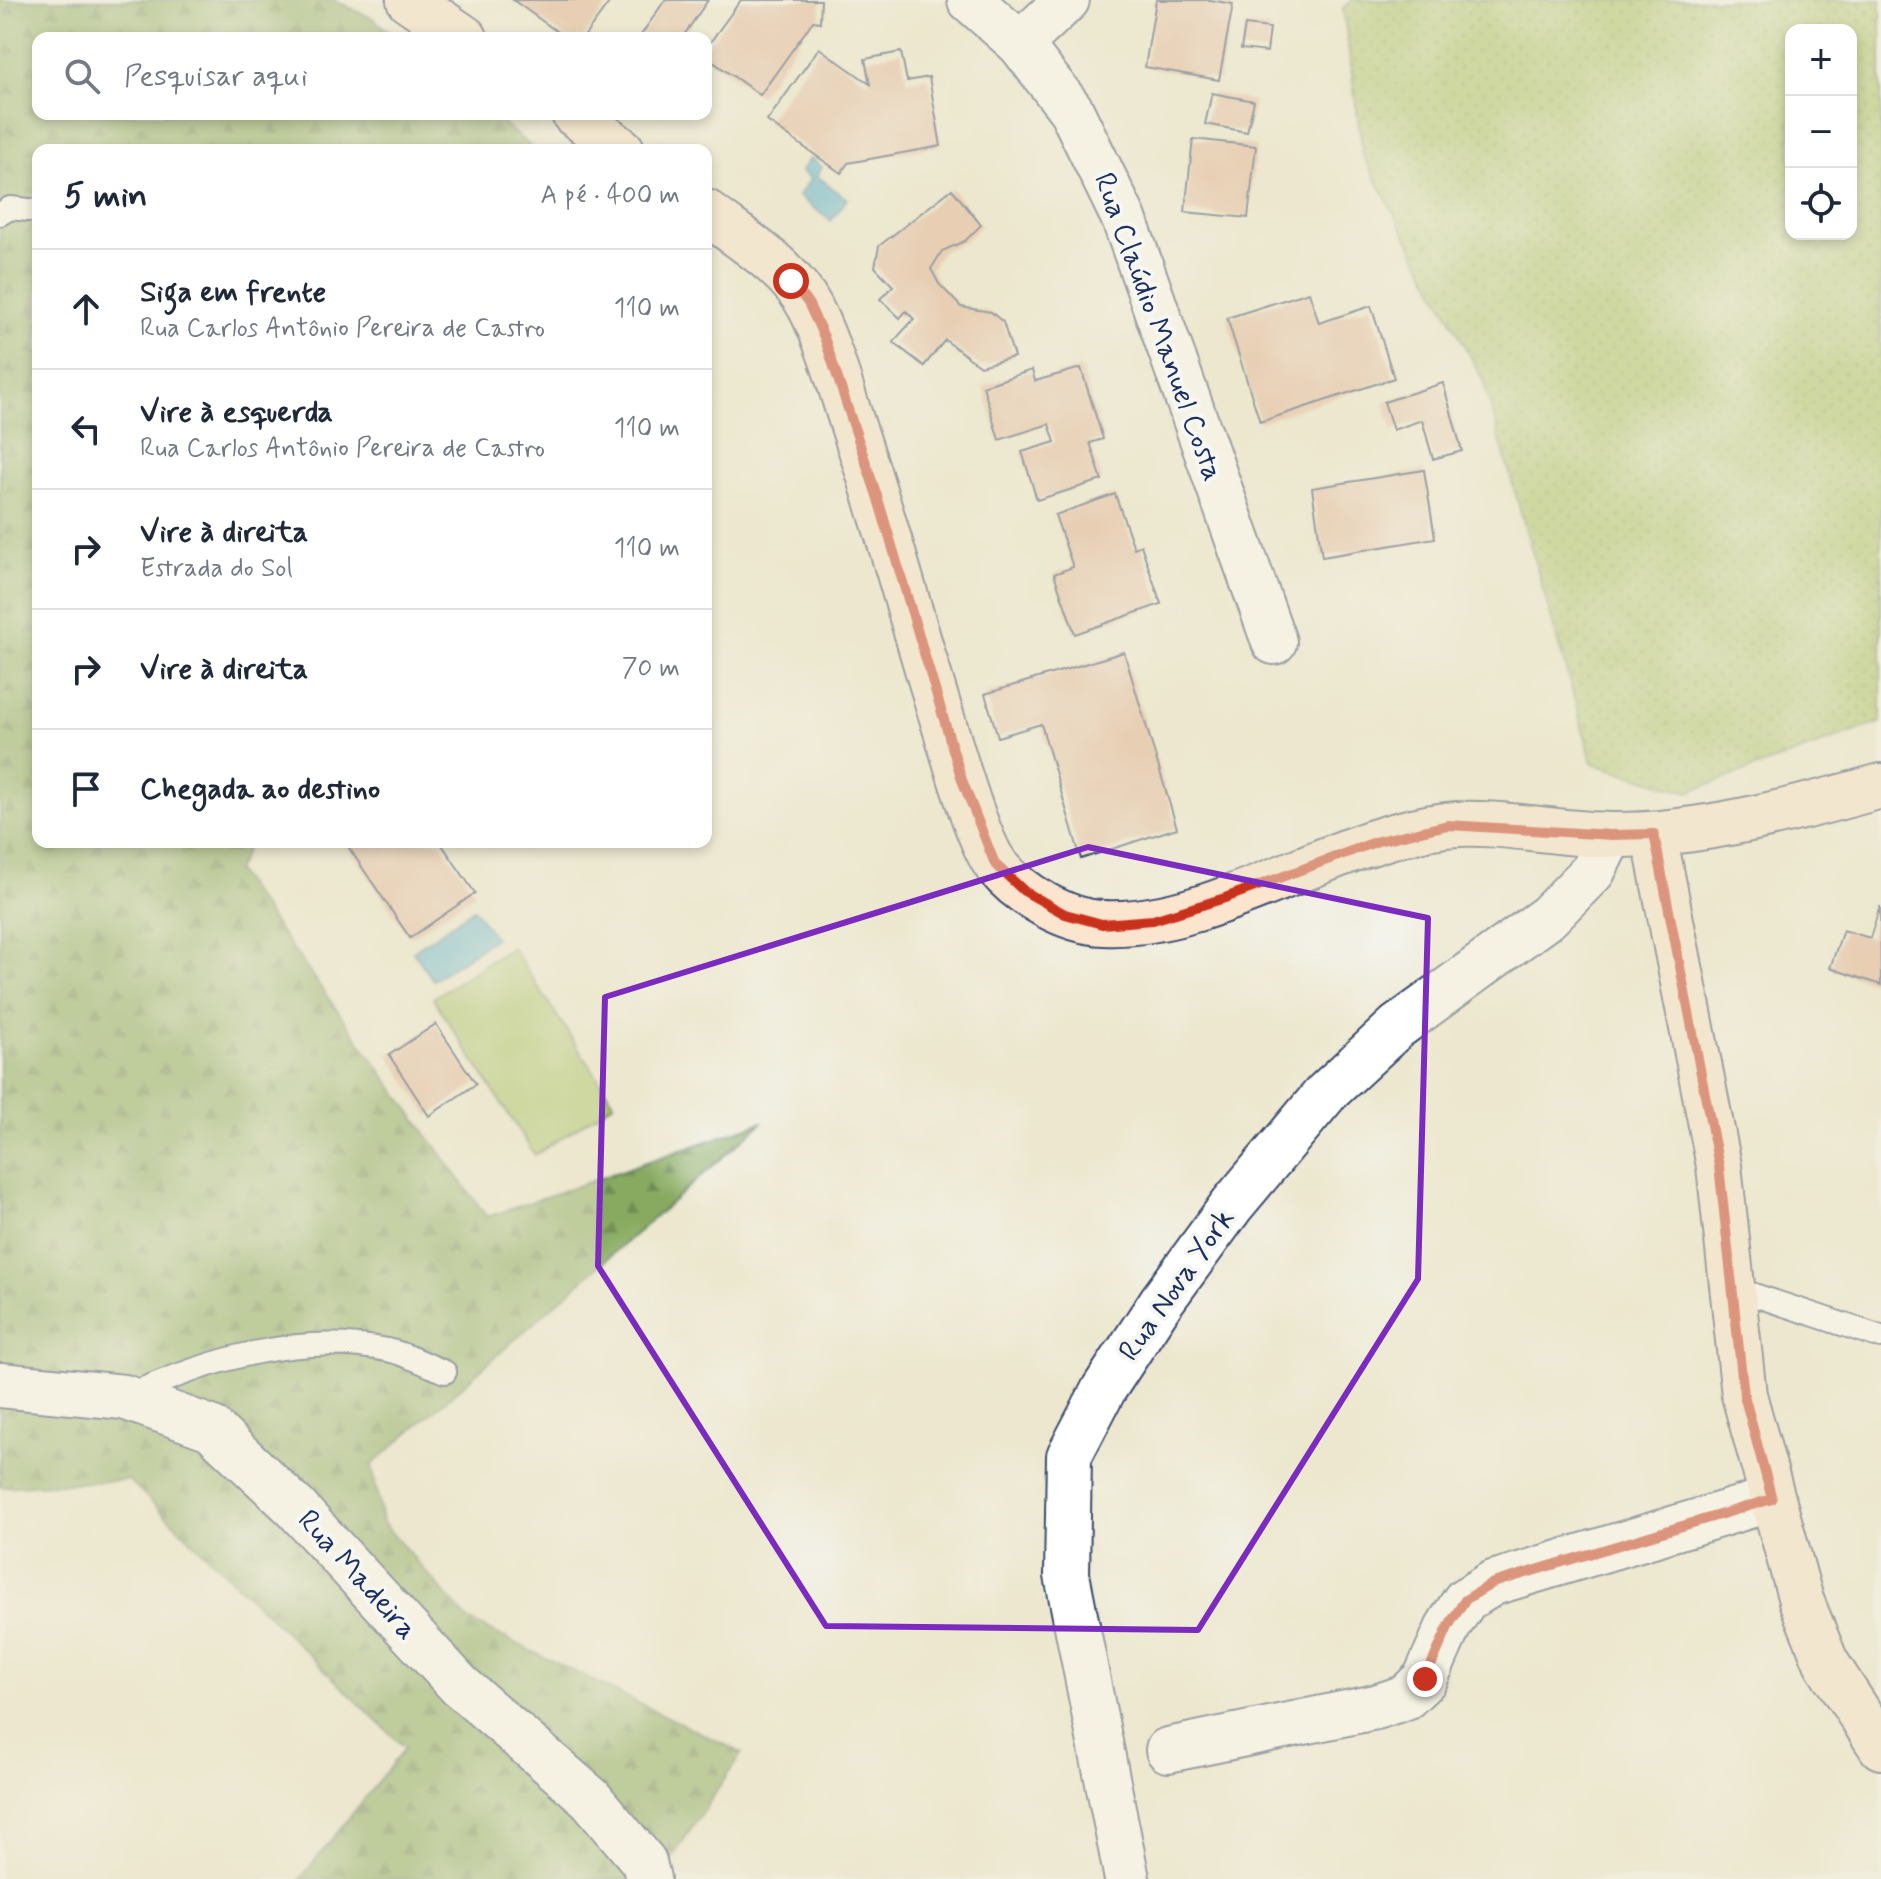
<!DOCTYPE html>
<html lang="pt">
<head>
<meta charset="utf-8">
<style>
	body { margin:0; font-family:Mynerve,sans-serif; background:#f2f2f3; color:#1f2937 }
	.controls { position:absolute; right:24px; top:24px; display:grid; overflow:hidden; border-radius:16px; box-shadow:0 4px 12px #0003 }
	.controls button { width:72px; height:72px; display:grid; place-items:center; padding:0; border:0; border-bottom:2px solid #e0e1e3; background:#fff; color:#1f2937; font:40px sans-serif }
	.stop { position:absolute; width:24px; height:24px; margin:-18px; border:6px solid #c8321e; border-radius:50%; background:#fff }
	.stop.end { background:#c8321e; border-color:#fff; box-shadow:0 2px 8px #0008 }
	.list { margin:0; padding:0; list-style:none }
	h2 { display:flex; justify-content:space-between; align-items:center; height:104px; margin:0; padding:0 32px; font-size:34px }
	h2 small { font-size:26px; font-weight:400; color:#747a83 }
	.list li { display:grid; grid-template-columns:52px 1fr auto; gap:24px; align-items:center; box-sizing:border-box; height:120px; padding:0 32px; border-top:2px solid #e0e1e3 }
	.list b { display:block; font-size:30px; white-space:nowrap }
	.list p { margin:0; font-size:26px; white-space:nowrap; color:#747a83 }
	.list em { font-size:26px; font-style:normal; color:#747a83 }
	.icon { flex:none; width:44px; height:44px; fill:none; stroke:currentColor; stroke-width:2; stroke-linecap:round; stroke-linejoin:round }
	.map { position:relative; flex:none; width:1881px; height:1879px; overflow:hidden }
	.search { position:absolute; background:#fff; box-shadow:0 4px 12px #0003; left:32px; top:32px; width:680px; height:88px; display:flex; align-items:center; gap:20px; box-sizing:border-box; padding:0 28px; border-radius:16px; color:#747a83; font-size:30px }
	.panel { position:absolute; background:#fff; box-shadow:0 4px 12px #0003; left:32px; top:144px; width:680px; height:704px; border-radius:16px }
	.map>svg:first-child { display:block }
</style>
</head>
<body>
<div class="map">
<svg width="1881" height="1879" viewBox="0 0 1881 1879">
	<defs>
		<pattern id="grass-dots" width="8" height="8" patternUnits="userSpaceOnUse" patternTransform="scale(2)"><rect width="8" height="8" fill="#aac56c"/><path d="M2 2h.1M6 6h.1" fill="none" stroke="#8aa05c" stroke-width="1.8" stroke-linecap="round"/></pattern>
		<pattern id="forest-firs" width="22" height="20" patternUnits="userSpaceOnUse" patternTransform="scale(2)"><rect width="22" height="20" fill="#87aa60"/><path d="M5 1l3.5 6h-7zM16 11l3.5 6h-7z" fill="#6e8b52"/></pattern>
	</defs>
	<rect width="100%" height="100%" fill="#f6f6f2"/>
	<filter id="ink" filterUnits="userSpaceOnUse"><feTurbulence type="fractalNoise" baseFrequency=".0125" numOctaves="2"/><feDisplacementMap in="SourceGraphic" scale="16" xChannelSelector="R" yChannelSelector="G"/><feConvolveMatrix kernelMatrix="1 2 1 2 8 2 1 2 1" color-interpolation-filters="sRGB"/></filter>
	<filter id="wash" filterUnits="userSpaceOnUse"><feTurbulence type="fractalNoise" baseFrequency=".006" numOctaves="4" result="noise"/><feDisplacementMap in="SourceGraphic" scale="32" xChannelSelector="R" yChannelSelector="G"/><feGaussianBlur stdDeviation="1.8" result="paint"/><feColorMatrix in="noise" values="0 0 0 0 0 0 0 0 0 0 0 0 0 0 0 0 0 1.4 0 .05"/><feComposite in="paint" operator="in"/></filter>
	<g filter="url(#wash)">
		<rect width="100%" height="100%" fill="#ece7ce"/>
		<!-- grass -->
		<path fill="url(#grass-dots)" stroke="#627a65" stroke-width="2" fill-rule="evenodd" d="M1352 0H1881V722L1689 792 1593 764 1483 380 1363 155 1343 8ZM1791 30H1851V234H1791Z"/>
		<!-- forest -->
		<polygon fill="url(#forest-firs)" stroke="#516c5f" stroke-width="2" points="0,0 334,0 374,19 397,38 38,38 38,114 491,114 535,150 38,150 38,842 250,842 236,871 487,1217 763,1122 372,1465 382,1522 468,1620 742,1753 658,1879 300,1879 405,1748 129,1480 0,1487"/>
		<!-- park -->
		<polygon fill="#aac56c" stroke="#627a65" stroke-width="2" points="512,947 614,1103 535,1155 433,998"/>
		<!-- water -->
		<g fill="#54b1d2" stroke="#387098" stroke-width="2">
			<polygon points="811,158 822,167 817,176 847,199 831,221 798,196 811,179 801,171"/>
			<polygon points="474,909 495,938 433,980 413,951"/>
		</g>
		<g id="blocks">
			<!-- building -->
			<g fill="#e2b296">
				<polygon points="513,0 611,0 583,38 566,38"/>
				<polygon points="665,0 708,0 682,38 639,38"/>
				<polygon points="741,0 821,0 820,22 813,21 760,95 706,57 706,48"/>
				<polygon points="1156,0 1210,0 1233,4 1219,80 1145,67"/>
				<polygon points="1245,25 1270,28 1267,52 1241,49"/>
				<polygon points="819,48 870,84 865,59 901,52 907,81 929,77 941,146 848,163 841,173 767,121"/>
				<polygon points="1212,93 1254,101 1247,132 1205,124"/>
				<polygon points="1193,139 1256,146 1248,218 1185,212"/>
				<polygon points="952,189 981,225 965,241 942,251 931,269 939,284 961,307 991,312 1003,322 1014,357 980,366 945,340 924,366 893,342 914,319 906,311 900,318 880,299 893,286 875,267 879,246"/>
				<polygon points="1309,292 1319,323 1371,306 1394,378 1260,422 1227,318"/>
				<polygon points="1081,368 1103,439 1090,443 1102,480 1037,500 1022,452 1055,442 1049,424 999,440 983,386 1032,370 1035,381"/>
				<polygon points="1443,383 1462,451 1433,459 1422,420 1393,430 1384,402"/>
				<polygon points="1424,470 1435,538 1322,557 1312,488"/>
				<polygon points="1115,494 1134,548 1141,545 1161,604 1075,634 1054,574 1073,567 1055,515"/>
				<polygon points="1124,652 1177,828 1081,859 1041,724 998,737 985,694"/>
				<polygon points="345,842 440,842 475,893 410,938"/>
				<polygon points="1880,906 1881,985 1830,968 1843,930 1870,938"/>
				<polygon points="436,1024 476,1084 429,1116 389,1055"/>
			</g>
		</g>
	</g>
	<g filter="url(#ink)">
		<use href="#blocks" fill-opacity="0" stroke="#3a4b6f" stroke-width="2"/>
		<g fill="none" stroke-linecap="round" stroke-linejoin="round">
			<!-- lane casing -->
			<g stroke="#3a4b6f" stroke-width="26">
				<g id="lane">
					<polyline points="0,214 10,208 38,211"/>
					<polyline points="1730,1287 1881,1337"/>
					<path d="M129 1395C210 1360 298 1332 387 1350 407 1354 427 1365 445 1372"/>
				</g>
			</g>
			<!-- street casing -->
			<g stroke="#3a4b6f" stroke-width="48">
				<g id="street">
					<polyline points="970,0 1020,44 1071,110 1124,219 1274,642"/>
					<polyline points="1020,44 1067,0"/>
					<polyline points="0,1385 124,1397 211,1428 295,1507 459,1685 590,1798 644,1862 648,1879"/>
					<polyline points="1168,1750 1376,1707 1406,1697 1425,1679 1449,1625 1465,1600 1493,1583 1772,1499"/>
					<polyline points="1127,1879 1067,1575 1069,1456 1104,1389 1161,1302 1232,1205 1326,1093 1397,1027 1549,916 1593,871 1611,835"/>
				</g>
			</g>
			<!-- secondary casing -->
			<g stroke="#3a4b6f" stroke-width="48">
				<g id="secondary">
					<polyline points="409,0 465,38"/>
					<polyline points="574,114 622,150"/>
					<path d="M706 212C741 239 789 267 810 307 830 346 841 390 855 432 889 531 915 633 947 734 956 764 979 844 997 866 1020 895 1067 922 1104 923 1214 928 1333 838 1446 825 1494 819 1561 835 1612 835 1697 836 1799 809 1881 786"/>
					<polyline points="1654,834 1719,1166 1744,1395 1801,1600 1826,1662 1881,1747"/>
				</g>
			</g>
			<!-- lane -->
			<use href="#lane" stroke="#fff" stroke-width="22"/>
			<!-- street -->
			<use href="#street" stroke="#fff" stroke-width="44"/>
			<!-- secondary -->
			<use href="#secondary" stroke="#fbe5cf" stroke-width="44"/>
		</g>
	</g>
	<g fill="none" stroke-linecap="round" stroke-linejoin="round" filter="url(#ink)">
		<!-- route -->
		<polyline stroke="#c8321e" stroke-width="10" points="791,281 808,303 824,337 878,499 962,780 995,864 1024,891 1065,914 1102,924 1153,920 1225,898 1378,841 1448,825 1611,835 1654,834 1719,1166 1744,1395 1772,1499 1493,1583 1465,1600 1449,1625 1425,1679"/>
	</g>
	<!-- marked area -->
	<path d="M0 0H1881V1879H0ZM1088 847 1428 918 1418 1279 1198 1630 826 1626 598 1266 605 997Z" fill="#ece7ce" fill-opacity=".55" fill-rule="evenodd"/>
	<path fill="none" stroke="#7b2cbf" stroke-width="6" stroke-linejoin="round" d="M1088 847 1428 918 1418 1279 1198 1630 826 1626 598 1266 605 997Z"/>
	<g text-anchor="middle" dominant-baseline="central" stroke-width="8" stroke-linejoin="round" paint-order="stroke">
		<!-- street labels -->
		<g font-size="30" fill="#1b2f5e" stroke="#f6f6f2">
			<text transform="translate(1158 327) rotate(70)">Rua Claúdio Manuel Costa</text>
			<text transform="translate(1177 1285) rotate(-55)">Rua Nova York</text>
			<text transform="translate(357 1575) rotate(48)">Rua Madeira</text>
		</g>
	</g>
</svg>
<div class="controls">
<button>+</button>
<button>−</button>
<button><svg class="icon" aria-label="locate" viewBox="0 0 24 24"><circle cx="12" cy="12" r="6"/><path d="M12 2v4M12 18v4M2 12h4M18 12h4"/></svg></button>
</div>
<div class="stop" style="left:791px;top:281px"></div>
<div class="stop end" style="left:1425px;top:1679px"></div>
<div class="search"><svg class="icon" aria-label="search" viewBox="0 0 24 24"><circle cx="10" cy="10" r="6"/><path d="M15 15l6 6"/></svg>Pesquisar aqui</div>
<section class="panel">
<h2>5 min<small>A pé · 400 m</small></h2>
<ul class="list">
<li><svg class="icon" aria-label="ahead" viewBox="0 0 24 24"><path d="M12 20V5M6 11l6-6 6 6"/></svg><div><b>Siga em frente</b><p>Rua Carlos Antônio Pereira de Castro</p></div><em>110 m</em></li>
<li><svg class="icon" aria-label="left" viewBox="0 0 24 24"><path d="M17 20v-9H6M10 6l-5 5 5 5"/></svg><div><b>Vire à esquerda</b><p>Rua Carlos Antônio Pereira de Castro</p></div><em>110 m</em></li>
<li><svg class="icon" aria-label="right" viewBox="0 0 24 24"><path d="M7 20v-9h11M14 6l5 5-5 5"/></svg><div><b>Vire à direita</b><p>Estrada do Sol</p></div><em>110 m</em></li>
<li><svg class="icon" aria-label="right" viewBox="0 0 24 24"><path d="M7 20v-9h11M14 6l5 5-5 5"/></svg><div><b>Vire à direita</b></div><em>70 m</em></li>
<li><svg class="icon" aria-label="arrive" viewBox="0 0 24 24"><path d="M6 21V4h12l-3 4 3 4H6"/></svg><div><b>Chegada ao destino</b></div></li>
</ul>
</section>
</div>
</body>
</html>
